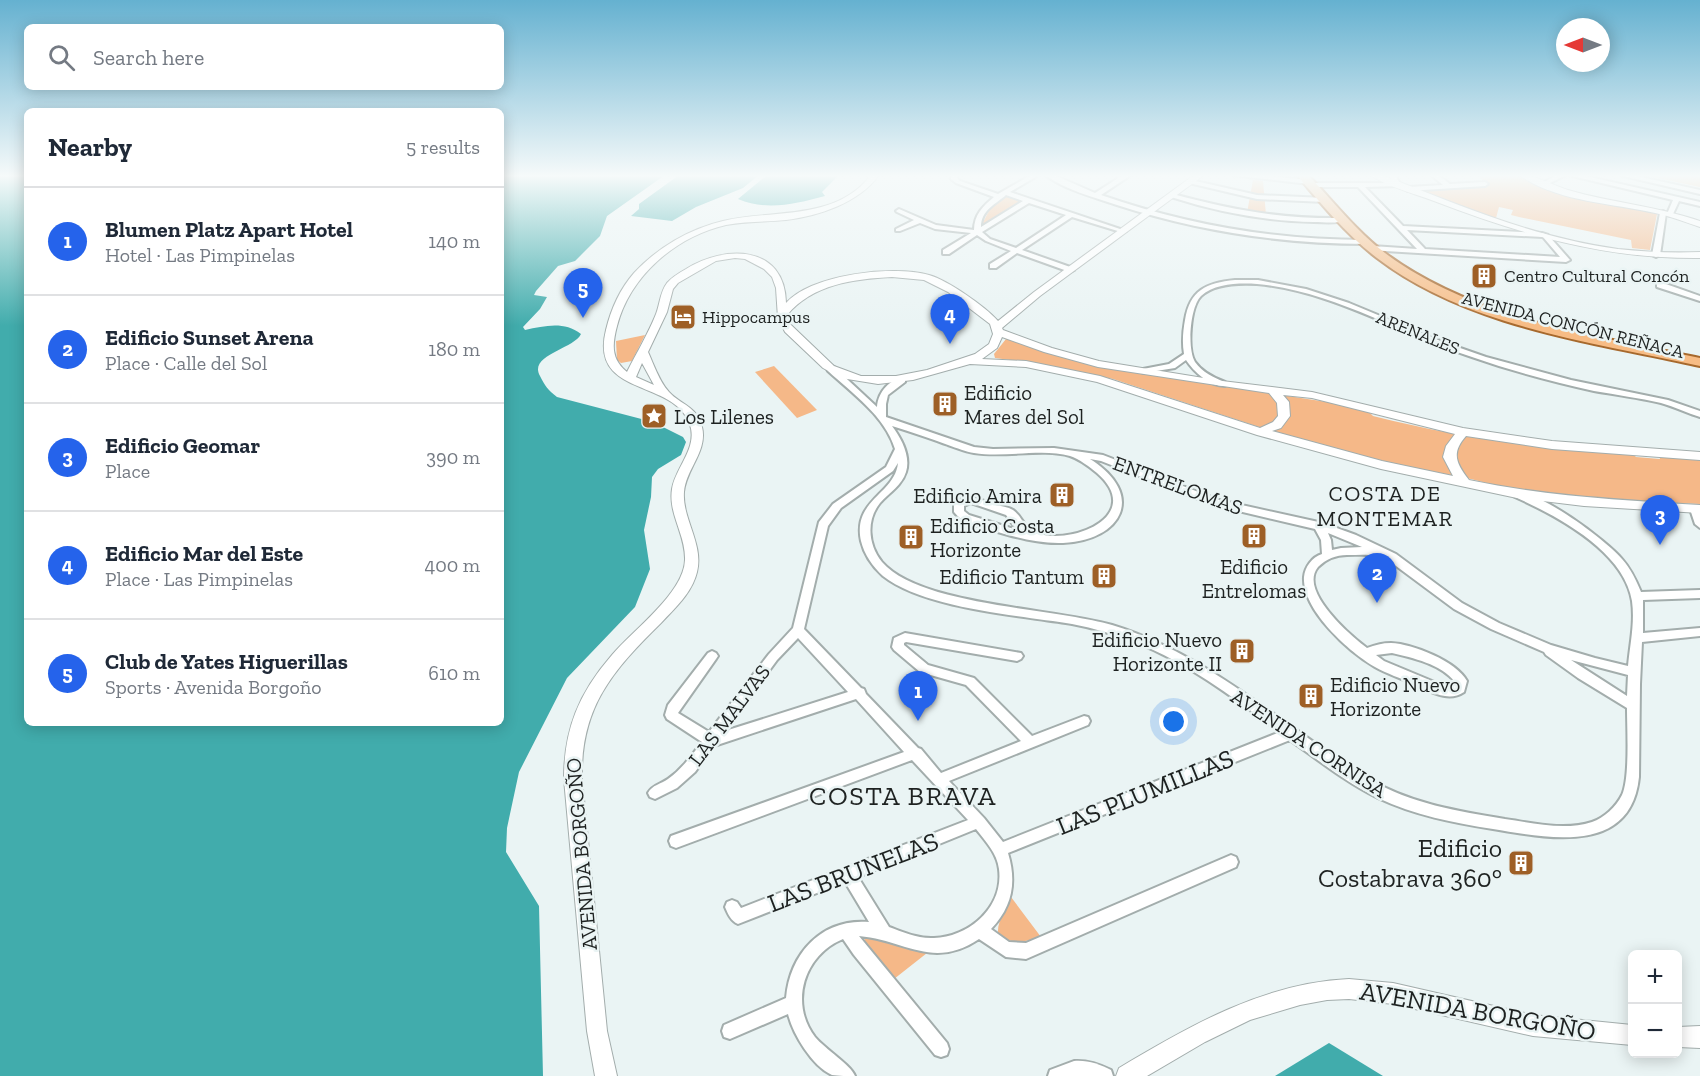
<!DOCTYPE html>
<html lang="en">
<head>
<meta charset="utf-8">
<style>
	body { margin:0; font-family:"Zilla Slab",serif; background:#f2f2f3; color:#1f2937 }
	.controls { position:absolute; right:18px; bottom:18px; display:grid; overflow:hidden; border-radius:9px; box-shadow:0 3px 15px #0003 }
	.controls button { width:54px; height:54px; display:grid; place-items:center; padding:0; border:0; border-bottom:2px solid #e0e1e3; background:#fff; color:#1f2937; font:30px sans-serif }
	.compass { position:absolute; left:1556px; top:18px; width:54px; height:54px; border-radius:50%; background:#fff; box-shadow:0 3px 15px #0003; rotate:270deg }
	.you { position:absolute; left:1174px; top:722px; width:21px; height:21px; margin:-15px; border:4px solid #fff; border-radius:50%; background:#1a73e8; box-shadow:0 0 0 9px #1a73e833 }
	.badge { display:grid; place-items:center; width:39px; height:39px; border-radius:50%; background:#2563eb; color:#fff; font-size:20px; font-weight:700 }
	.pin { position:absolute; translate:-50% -50px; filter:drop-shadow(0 2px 3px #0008) }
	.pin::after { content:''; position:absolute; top:32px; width:21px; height:18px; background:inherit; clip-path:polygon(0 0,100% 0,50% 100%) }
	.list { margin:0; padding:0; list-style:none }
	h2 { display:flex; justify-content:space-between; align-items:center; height:78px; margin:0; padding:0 24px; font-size:26px }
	h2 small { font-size:20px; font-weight:400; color:#747a83 }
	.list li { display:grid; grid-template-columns:39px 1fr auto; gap:18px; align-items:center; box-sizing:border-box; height:108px; padding:0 24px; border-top:2px solid #e0e1e3 }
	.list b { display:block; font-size:22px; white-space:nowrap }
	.list p { margin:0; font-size:20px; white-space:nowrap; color:#747a83 }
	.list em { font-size:20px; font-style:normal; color:#747a83 }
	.icon { flex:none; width:33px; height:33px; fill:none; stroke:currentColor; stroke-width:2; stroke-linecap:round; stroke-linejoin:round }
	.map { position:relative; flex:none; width:1700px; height:1076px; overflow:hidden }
	.search { position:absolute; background:#fff; box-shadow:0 3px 15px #0003; left:24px; top:24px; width:480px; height:66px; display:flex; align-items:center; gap:15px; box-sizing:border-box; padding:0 21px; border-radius:9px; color:#747a83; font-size:22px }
	.panel { position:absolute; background:#fff; box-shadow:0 3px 15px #0003; left:24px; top:108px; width:480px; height:618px; border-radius:9px }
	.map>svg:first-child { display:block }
</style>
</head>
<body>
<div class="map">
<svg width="1700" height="1076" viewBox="0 0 1700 1076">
	<rect width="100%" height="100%" fill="#eaf4f4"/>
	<!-- green -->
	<g fill="#f5b888">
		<polygon points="1478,175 1516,175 1537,186 1657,214 1650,250 1632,248 1631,240 1519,217 1511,215 1513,210 1499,207 1496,218 1488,215 1486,218 1422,192 1486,184"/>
		<polygon points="1643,175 1700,175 1700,187"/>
		<polygon points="1253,180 1263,181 1266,215 1247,213"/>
		<polygon points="1008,195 1025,200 980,228 991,207"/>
		<polygon points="645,335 632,361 621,363 617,360 616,341"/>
		<path d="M1006 339H1013L1079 361 1119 370 1340 404 1369 412 1373 416C1460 438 1542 449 1633 454L1636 457 1660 459 1659 456 1700 459V504L1580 498 1521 492 1471 479 1399 465 1266 431 1259 427 1113 379 1047 365 995 358 994 354Z"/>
		<polygon points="774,366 817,410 797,418 755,372"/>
		<path d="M1011 897 1041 937C1025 942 1011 946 998 933 997 920 1007 910 1011 897Z"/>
		<path d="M864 935C885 940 905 949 927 953L894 979 865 943Z"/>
	</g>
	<!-- water -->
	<g fill="#41acac">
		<path d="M0 175H27V723H501V175H665L607 216 600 236 575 261 558 266 536 291 534 295 547 297 540 309 523 327 525 330C545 326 564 321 581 334 574 349 528 355 540 376 545 386 548 390 557 397L653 422 683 437 686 442 681 455 658 469 652 477 651 497 644 530 650 569 635 607 567 678 519 772 507 828 506 852 539 906 543 1076H0Z"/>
		<polygon points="679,175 759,175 743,188 696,207 672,221 631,216 639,209 639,204"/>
		<path d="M767 175H839L822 192 825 196C795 204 767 211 738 199Z"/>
		<polygon points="1329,1043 1383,1076 1275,1076"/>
	</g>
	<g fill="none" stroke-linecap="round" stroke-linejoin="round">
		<!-- street casing -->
		<g stroke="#a3adac" stroke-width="4">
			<g id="street">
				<path d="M951 175H957V178L960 181 998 194 1031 175H1039L1010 192 1126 231 1121 232 1072 217 1022 250 1073 268 1074 270 1070 272 1017 253 996 268H990V264L1011 251 986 241 977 235 949 254H943V250L971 233 935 229 920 223 900 231H896V229L914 220 897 212 896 211 899 209 936 225 974 230C974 215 983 206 994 197L956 183 951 179ZM1006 195 1023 201 981 227C981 210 996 204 1006 195ZM1029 203 1066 215 1016 248 990 239 982 232Z"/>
				<path d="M1045 175H1054L1095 193 1123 175H1131L1101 195C1187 225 1275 240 1366 240L1370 242 1366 244C1281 244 1198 231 1117 205 1093 197 1066 190 1045 175Z"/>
				<path d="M1231 175H1258L1309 180 1311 181V183H1394L1389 175H1395L1401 185 1400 186 1365 187 1403 226 1542 233 1548 235 1570 260 1566 262 1369 250 1368 248 1372 246 1417 249 1358 187H1311L1309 186V184ZM1407 230 1543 237 1560 257 1425 249Z"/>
				<polygon points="1431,175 1438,175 1450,184 1485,182 1488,184 1485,186 1408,191 1405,189 1408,187 1443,185"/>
				<polygon points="1557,175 1566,175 1544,186 1539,185"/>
				<polygon points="1568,175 1581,175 1700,202 1700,206 1679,201 1673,214 1670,216 1667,214 1673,200"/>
				<polygon points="1619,175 1632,175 1700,190 1700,194"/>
				<polygon points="1191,180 1257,195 1325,198 1328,200 1325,202 1257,199 1189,183 1189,181"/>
				<path d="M1173 194C1232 210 1282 219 1343 218L1346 220C1338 224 1324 222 1314 222 1265 221 1218 212 1171 197L1170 196Z"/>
				<polygon points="1663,211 1666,213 1660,255 1656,257 1652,255 1660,213"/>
				<path d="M1235 280H1258L1306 289 1349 303 1443 342 1486 357 1571 380 1668 400 1700 411V417C1687 413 1675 407 1661 403 1639 398 1617 395 1594 391 1553 382 1512 371 1472 357 1401 334 1333 291 1257 284 1240 283 1215 283 1201 296 1190 307 1187 349 1195 362 1202 372 1214 378 1225 382V386C1209 386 1194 372 1186 360L1175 368 1143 373V369L1169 364 1184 354C1182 342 1183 331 1185 320 1190 290 1206 283 1235 280Z"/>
				<polygon points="1657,283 1663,283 1700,296 1700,301 1657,287"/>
				<path d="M831 366 834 367 877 407C878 392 890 378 905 378V382L888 395 886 404V417L974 447 993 449 1054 448 1103 455 1219 500 1323 523 1356 535 1396 554 1462 603 1499 623 1551 645 1595 658 1628 666C1630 644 1635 623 1632 601 1624 551 1557 516 1515 497L1514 495 1515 493C1538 489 1607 541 1622 559 1631 569 1636 580 1641 592L1700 590V598L1643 600V633L1700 628V636L1642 642 1640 684 1639 777C1631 856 1547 838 1493 829 1454 823 1414 815 1378 798 1347 783 1318 760 1290 740L1008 853C1017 883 1012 907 991 929L1009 942 1026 943 1231 855 1236 857 1238 862 1236 867 1026 959 1006 957 979 939C933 970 905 940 859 936L947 1043 949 1049 947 1055 941 1057 935 1055 854 955 843 939C804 955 789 1003 815 1037 825 1049 851 1065 855 1076 849 1076 838 1076 832 1075 812 1066 793 1034 788 1014L730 1039 724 1037 722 1031 724 1025 786 998C790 953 822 918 869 922L845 882 738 924C731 921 728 914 725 907L727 902 732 900 737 902 741 908 968 820 912 760 676 848 671 846 669 841 671 836 904 752 856 699 714 746 695 772 677 788 655 799 650 797 648 793C652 785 661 784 668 779 682 769 692 755 702 742L667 719 665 715 668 705 708 653 712 651 716 653 718 656 716 659 678 713 709 732 769 654 793 628 819 522 833 504 886 467 895 449C885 416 852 393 828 371L827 369ZM892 426C911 432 930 438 948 445 957 448 966 452 974 453 1005 458 1042 448 1070 456 1079 459 1090 467 1097 473 1144 514 1077 544 1039 534 1024 530 1023 517 1013 510 1008 507 1001 506 995 505 981 500 965 491 954 505V512C962 523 978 526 991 530 1014 537 1039 544 1063 543 1123 540 1146 494 1090 459L1101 461 1213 505 1315 529 1321 540 1322 554C1312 557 1305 567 1304 577 1302 610 1349 652 1375 667 1387 674 1401 678 1413 684 1430 691 1448 703 1464 692L1467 681C1456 661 1413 644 1391 643 1382 643 1375 645 1367 648 1351 636 1298 591 1318 567 1326 559 1336 555 1347 555 1362 555 1375 553 1388 560L1454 609 1491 629 1544 652 1546 655 1578 678 1627 708C1627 728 1630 778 1622 795 1616 807 1604 818 1592 822 1564 831 1533 823 1505 819 1458 811 1411 804 1369 779 1284 727 1210 655 1112 625 1055 608 920 606 882 562 868 545 866 520 880 503 889 493 902 485 906 472 911 456 901 438 892 426ZM898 463C895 494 852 500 861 541 864 554 873 567 883 576 925 609 1019 615 1072 624 1094 628 1116 635 1137 643 1190 664 1235 699 1280 732L1003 842 984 818 949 781 1088 725 1090 721 1088 717 1084 716 1032 736 974 678 928 665 904 645V643L906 642 1017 661 1021 659 1023 656 1021 653 905 633 894 638 892 647 894 650 920 672 966 685 1021 741 941 773 921 749 918 748 866 694 864 689 861 688 804 629 828 526 841 508 893 471ZM971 503 1006 515 1017 530 969 515 964 511V506ZM1328 533 1362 547 1341 548 1332 550 1331 540ZM798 638 848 692 725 731 777 660ZM1392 653C1413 658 1441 664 1455 682L1454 685 1444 686 1384 661 1376 655ZM1571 660 1628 675 1627 696ZM976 829C986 842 997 853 999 869 1004 907 969 937 934 938 918 939 903 932 889 927L858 877Z"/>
				<polygon points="1695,506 1700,509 1700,528 1695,524 1690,509"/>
				<path d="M1074 1061C1088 1060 1099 1064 1111 1070L1113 1076H1048L1050 1070Z"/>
			</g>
		</g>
		<!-- secondary casing -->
		<g stroke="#a3adac" stroke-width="2">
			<g id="secondary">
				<path d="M871 175H879C859 203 818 216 786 220 766 222 746 221 726 225 675 237 630 276 617 326 612 345 611 359 627 372 637 352 648 334 656 314 660 304 660 292 667 283 672 277 679 273 686 269 724 245 785 244 786 303 812 274 893 265 929 275 947 280 985 306 998 321L1034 292 1194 175H1204L1040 296 1002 328 1003 330 1052 348 1099 361 1222 381 1312 392 1463 428 1552 441 1700 452V460L1552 449 1466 436C1451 453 1456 463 1469 480 1545 496 1622 500 1700 505V513L1584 506 1517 498 1381 469 1257 435 1097 382 1026 367 970 364 913 380 878 384 841 378 823 368 785 332 778 318 776 288 772 277 764 269 745 259 735 258 716 261 678 283 673 289 667 312 648 352C654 365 659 381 669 392 681 405 697 406 702 427 708 451 686 469 684 492 682 519 704 544 697 572 692 593 675 608 661 623 612 671 580 708 582 779L607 1031 617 1076H595L587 1031 564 779C564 729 579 693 612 655 633 630 684 593 685 560 686 535 668 514 672 489 675 468 698 448 690 425 675 378 589 398 606 330 611 309 620 289 634 273 657 248 689 229 723 221 771 209 835 222 871 175ZM892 277 924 280 948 292 990 324 993 334 989 344 975 354 927 370 896 376H861L834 366 790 324 787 315C813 284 854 279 892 277ZM1002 337 1044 352 1098 367 1269 393 1277 403 1278 416 1273 422 1260 428 1100 376 1026 361 982 359 997 348ZM642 363 654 385 636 377ZM1283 395 1312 398 1455 434 1446 446 1443 457 1453 476 1382 461 1272 431 1281 428 1290 416 1289 402Z"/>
				<path d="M1370 175H1382C1458 205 1536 238 1618 249 1645 252 1672 253 1700 252V258C1604 259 1523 235 1434 201 1413 193 1388 187 1370 175Z"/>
				<path d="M1519 175C1536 175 1552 185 1568 190 1612 203 1657 206 1700 221V227C1685 222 1670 216 1655 213 1611 203 1557 202 1519 175Z"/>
				<path d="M1349 979 1393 983 1533 1015 1632 1025V1045L1533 1036 1393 1004 1349 999 1327 1000 1300 1005 1250 1020 1205 1042 1147 1076H1116L1119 1068C1191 1025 1264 983 1349 979Z"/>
				<polygon points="1700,1026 1700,1048 1678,1047 1678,1027"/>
			</g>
		</g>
		<!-- primary casing -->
		<g stroke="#a7692d" stroke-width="4">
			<path id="primary" d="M1297 175H1308C1333 201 1356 231 1385 253 1475 320 1594 335 1700 358V366C1592 342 1467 327 1377 258 1347 235 1321 204 1297 175Z"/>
		</g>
		<!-- street -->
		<use href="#street" fill="#fff" fill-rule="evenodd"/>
		<!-- secondary -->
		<use href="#secondary" fill="#fff" fill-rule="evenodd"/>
		<!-- primary -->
		<use href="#primary" fill="#f7bc85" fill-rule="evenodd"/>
	</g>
	<!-- sky -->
	<linearGradient id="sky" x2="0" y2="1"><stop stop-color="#65b1d0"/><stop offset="0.54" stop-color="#f6fafa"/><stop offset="1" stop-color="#f6fafa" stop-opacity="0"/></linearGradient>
	<rect width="1700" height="326" fill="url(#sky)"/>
	<!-- icons -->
	<defs>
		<g id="building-square" transform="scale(1.35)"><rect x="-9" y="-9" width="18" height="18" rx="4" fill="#9e5f26" stroke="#eaf4f4"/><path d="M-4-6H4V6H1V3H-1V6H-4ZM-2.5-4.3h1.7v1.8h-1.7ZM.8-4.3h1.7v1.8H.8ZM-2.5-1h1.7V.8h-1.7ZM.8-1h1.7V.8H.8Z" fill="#fff"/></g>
		<g id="hotel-square" transform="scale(1.35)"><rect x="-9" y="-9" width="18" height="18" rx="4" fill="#9e5f26" stroke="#eaf4f4"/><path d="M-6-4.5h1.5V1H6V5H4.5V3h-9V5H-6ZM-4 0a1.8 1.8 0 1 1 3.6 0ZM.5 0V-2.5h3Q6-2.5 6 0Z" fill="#fff"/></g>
		<g id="sight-square" transform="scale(1.35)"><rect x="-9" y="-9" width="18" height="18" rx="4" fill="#9e5f26" stroke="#eaf4f4"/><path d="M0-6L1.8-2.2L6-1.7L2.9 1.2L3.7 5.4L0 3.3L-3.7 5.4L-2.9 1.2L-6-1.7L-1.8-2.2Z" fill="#fff"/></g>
	</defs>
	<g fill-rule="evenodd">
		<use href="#building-square" x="1484" y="276"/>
		<use href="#hotel-square" x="683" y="317"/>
		<use href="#building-square" x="945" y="404"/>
		<use href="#sight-square" x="654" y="416"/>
		<use href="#building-square" x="1062" y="495"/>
		<use href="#building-square" x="1254" y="536"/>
		<use href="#building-square" x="911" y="537"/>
		<use href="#building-square" x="1104" y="576"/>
		<use href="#building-square" x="1242" y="651"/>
		<use href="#building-square" x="1311" y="696"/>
		<use href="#building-square" x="1521" y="863"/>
	</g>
	<g text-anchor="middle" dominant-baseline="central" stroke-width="5" stroke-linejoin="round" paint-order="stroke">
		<!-- far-poi labels -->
		<g font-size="18" fill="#1e2221" stroke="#eaf4f4" text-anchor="start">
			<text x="1504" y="276">Centro Cultural Concón</text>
			<text x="702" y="317">Hippocampus</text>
		</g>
		<!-- far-street labels -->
		<g font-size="18" fill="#1e2221" stroke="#eaf4f4">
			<text transform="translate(1573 325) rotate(14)">AVENIDA CONCÓN REÑACA</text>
			<text transform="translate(1418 333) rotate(22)">ARENALES</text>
		</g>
		<!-- poi labels -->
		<g font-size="21" fill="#1e2221" stroke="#eaf4f4" text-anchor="start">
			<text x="964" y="392">Edificio<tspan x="964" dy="24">Mares del Sol</tspan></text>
			<text x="674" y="416">Los Lilenes</text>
			<text x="1042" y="495" text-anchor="end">Edificio Amira</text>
			<text x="930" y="525">Edificio Costa<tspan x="930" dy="24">Horizonte</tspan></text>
			<text x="1254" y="566" text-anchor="middle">Edificio<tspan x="1254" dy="24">Entrelomas</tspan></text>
			<text x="1084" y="576" text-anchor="end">Edificio Tantum</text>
			<text x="1222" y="639" text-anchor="end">Edificio Nuevo<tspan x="1222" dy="24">Horizonte II</tspan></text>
			<text x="1330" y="684">Edificio Nuevo<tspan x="1330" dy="24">Horizonte</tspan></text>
		</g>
		<!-- street labels -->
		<g font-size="21" fill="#1e2221" stroke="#eaf4f4">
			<text transform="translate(1178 485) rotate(20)">ENTRELOMAS</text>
			<text transform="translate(729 715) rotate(-53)">LAS MALVAS</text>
			<text transform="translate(1309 743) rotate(33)">AVENIDA CORNISA</text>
			<text transform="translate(581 854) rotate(-95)">AVENIDA BORGOÑO</text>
		</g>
		<!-- neighbourhood labels -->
		<g font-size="22" letter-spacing="1.5" fill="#1e2221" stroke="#eaf4f4">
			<text x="1385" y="493">COSTA DE<tspan x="1385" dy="25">MONTEMAR</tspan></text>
		</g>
		<!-- near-street labels -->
		<g font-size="26" fill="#1e2221" stroke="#eaf4f4">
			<text transform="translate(1145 792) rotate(-22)">LAS PLUMILLAS</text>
			<text transform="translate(853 872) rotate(-21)">LAS BRUNELAS</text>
			<text transform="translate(1478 1011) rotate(10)">AVENIDA BORGOÑO</text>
		</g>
		<!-- near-poi labels -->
		<g font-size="26" fill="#1e2221" stroke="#eaf4f4" text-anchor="end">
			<text x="1502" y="848">Edificio<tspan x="1502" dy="30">Costabrava 360°</tspan></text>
		</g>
		<!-- near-neighbourhood labels -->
		<g font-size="27" letter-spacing="1.5" fill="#1e2221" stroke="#eaf4f4">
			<text x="903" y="796">COSTA BRAVA</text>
		</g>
	</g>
</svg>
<div class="controls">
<button>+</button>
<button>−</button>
</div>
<svg class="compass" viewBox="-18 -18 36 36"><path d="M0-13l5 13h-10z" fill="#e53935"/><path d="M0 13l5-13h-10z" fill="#747a83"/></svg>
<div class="you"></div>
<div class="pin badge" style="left:918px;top:721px">1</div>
<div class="pin badge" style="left:1377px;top:603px">2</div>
<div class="pin badge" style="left:1660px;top:545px">3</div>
<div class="pin badge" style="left:950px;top:344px">4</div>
<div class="pin badge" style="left:583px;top:318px">5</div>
<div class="search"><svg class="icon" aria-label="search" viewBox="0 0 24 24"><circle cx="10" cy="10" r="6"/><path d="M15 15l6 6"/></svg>Search here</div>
<section class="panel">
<h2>Nearby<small>5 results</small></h2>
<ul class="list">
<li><span class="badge">1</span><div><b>Blumen Platz Apart Hotel</b><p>Hotel · Las Pimpinelas</p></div><em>140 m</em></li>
<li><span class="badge">2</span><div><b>Edificio Sunset Arena</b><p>Place · Calle del Sol</p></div><em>180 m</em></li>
<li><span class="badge">3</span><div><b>Edificio Geomar</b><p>Place</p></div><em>390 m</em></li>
<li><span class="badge">4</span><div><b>Edificio Mar del Este</b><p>Place · Las Pimpinelas</p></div><em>400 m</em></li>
<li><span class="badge">5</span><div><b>Club de Yates Higuerillas</b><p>Sports · Avenida Borgoño</p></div><em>610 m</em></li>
</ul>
</section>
</div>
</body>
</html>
